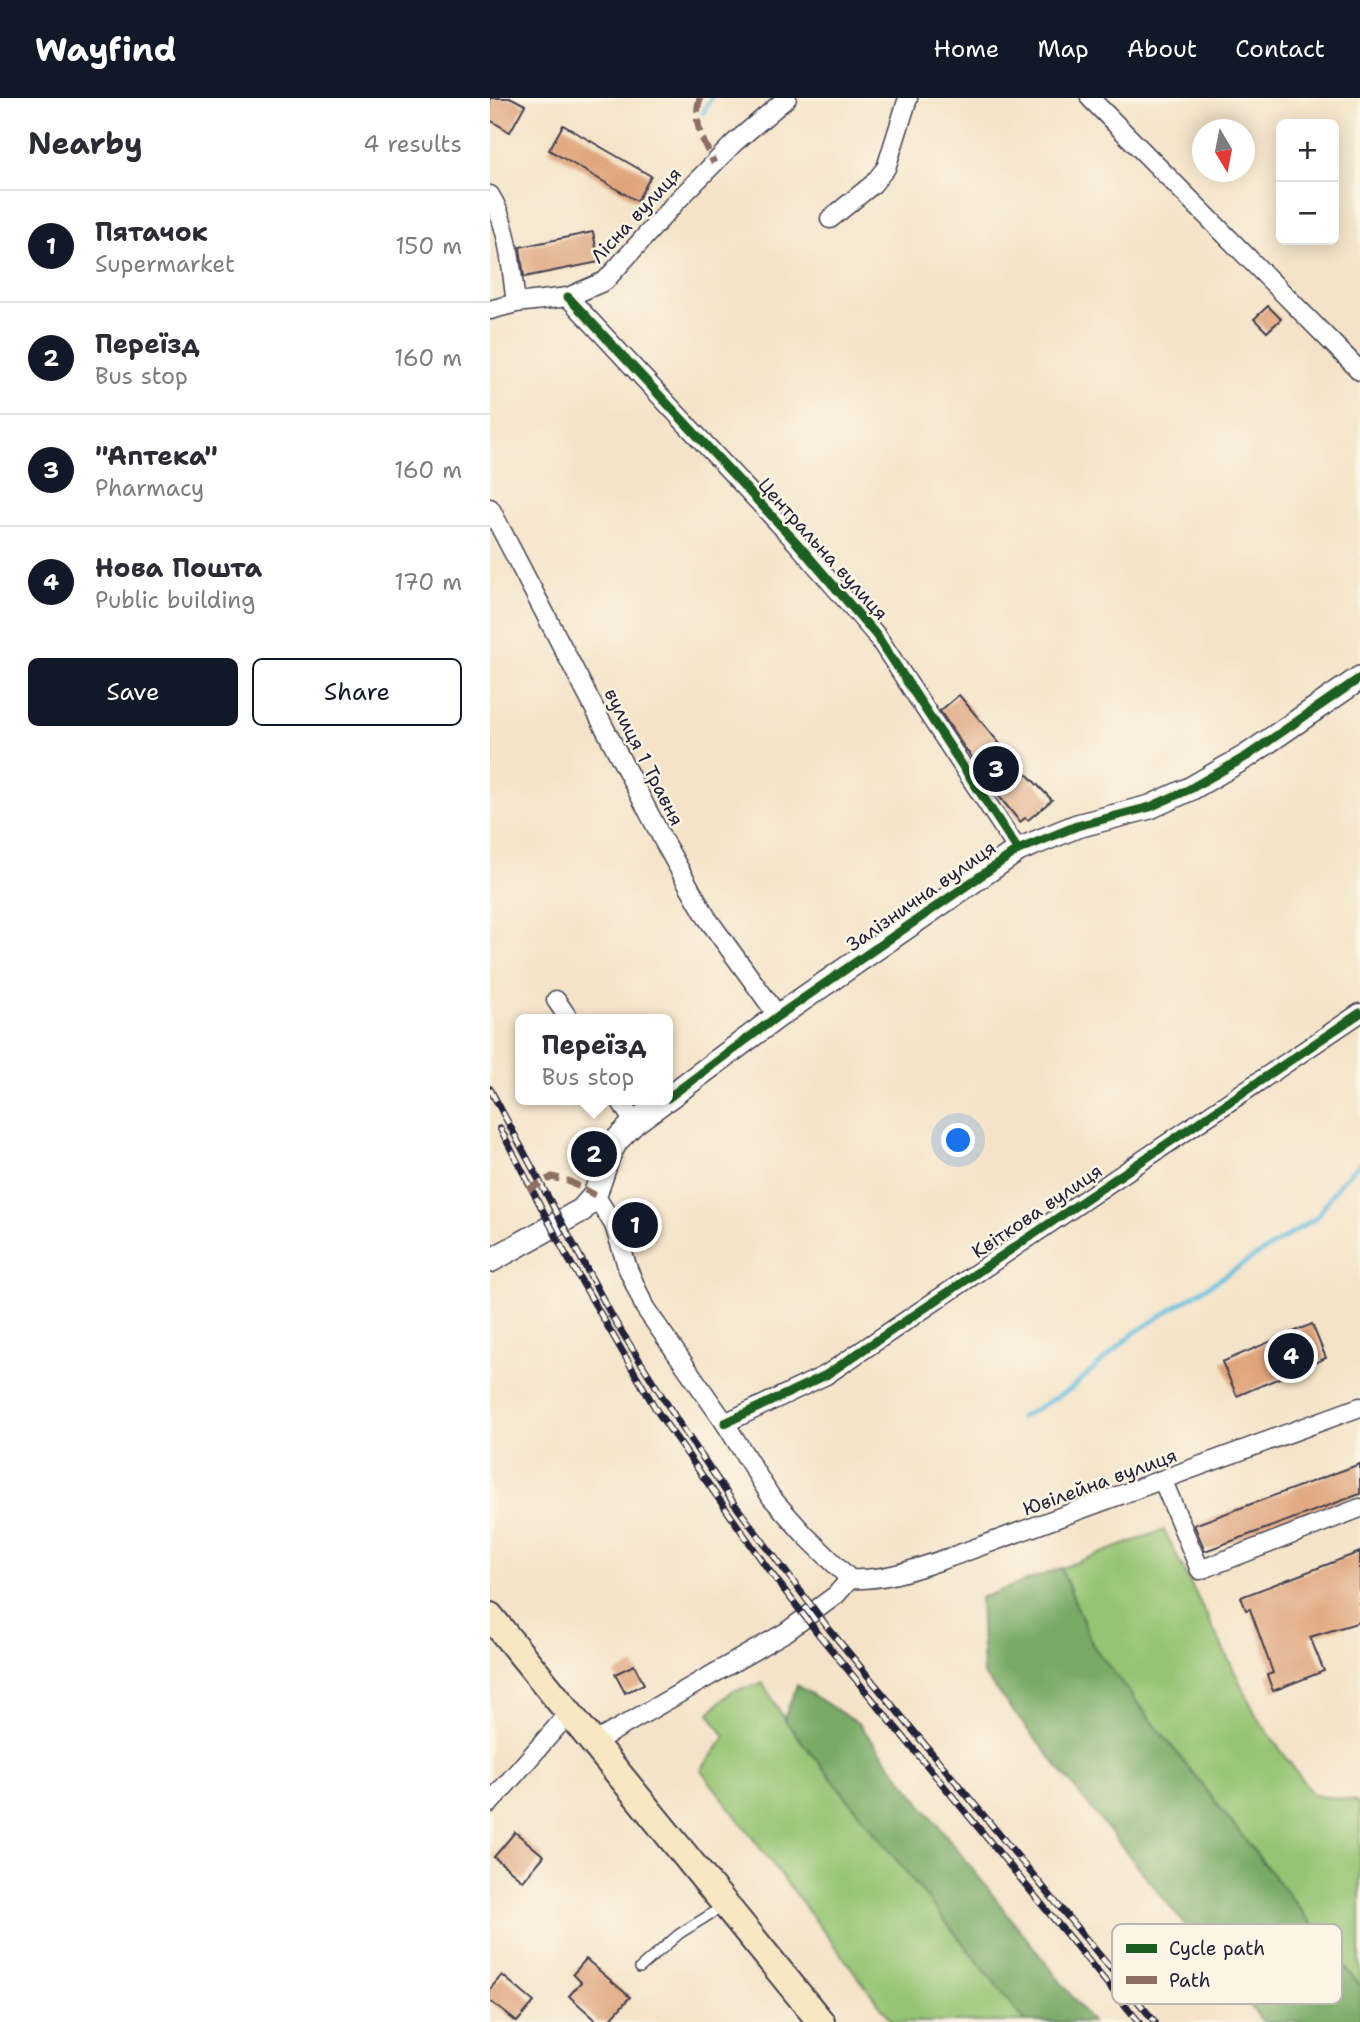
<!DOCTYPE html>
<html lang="en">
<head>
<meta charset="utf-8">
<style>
	body { margin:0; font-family:"Shantell Sans",sans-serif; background:#f2f2f3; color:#2b2b33 }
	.controls { position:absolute; right:21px; top:21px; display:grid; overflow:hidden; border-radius:10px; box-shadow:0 4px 18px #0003 }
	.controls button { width:63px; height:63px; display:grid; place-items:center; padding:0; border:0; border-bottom:2px solid #e1e1e2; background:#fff; color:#2b2b33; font:35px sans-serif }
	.compass { position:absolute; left:702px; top:21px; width:63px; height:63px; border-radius:50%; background:#fff; box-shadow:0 4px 18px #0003; rotate:170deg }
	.you { position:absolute; left:469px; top:1043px; width:24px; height:24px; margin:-18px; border:5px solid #fff; border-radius:50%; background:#1a73e8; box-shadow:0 0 0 10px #1a73e833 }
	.badge { display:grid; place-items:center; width:46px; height:46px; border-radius:50%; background:#111827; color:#fff; font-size:23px; font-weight:700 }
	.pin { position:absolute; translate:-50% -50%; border:4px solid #fff; box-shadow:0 2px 7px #0006 }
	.popup { position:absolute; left:25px; top:916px; width:158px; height:91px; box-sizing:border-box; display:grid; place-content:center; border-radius:10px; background:#fff; filter:drop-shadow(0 2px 5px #0005); font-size:23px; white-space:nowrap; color:#7c7c81 }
	.popup b { font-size:26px; color:#2b2b33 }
	.popup::after { content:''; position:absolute; left:50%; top:100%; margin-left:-14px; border:14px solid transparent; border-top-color:#fff }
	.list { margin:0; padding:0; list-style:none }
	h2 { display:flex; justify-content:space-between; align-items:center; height:91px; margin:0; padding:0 28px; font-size:30px }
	h2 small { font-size:23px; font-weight:400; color:#7c7c81 }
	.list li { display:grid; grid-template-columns:46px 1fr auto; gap:21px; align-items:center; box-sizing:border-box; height:112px; padding:0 28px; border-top:2px solid #e1e1e2 }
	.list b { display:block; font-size:26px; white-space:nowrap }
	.list p { margin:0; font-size:23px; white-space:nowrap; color:#7c7c81 }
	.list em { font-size:23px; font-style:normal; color:#7c7c81 }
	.actions { display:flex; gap:14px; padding:21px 28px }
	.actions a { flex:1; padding:16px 0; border:2px solid #111827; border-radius:10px; text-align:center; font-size:24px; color:#111827 }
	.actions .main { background:#111827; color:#fff }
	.map { position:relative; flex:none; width:870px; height:1924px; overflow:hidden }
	header { display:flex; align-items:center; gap:42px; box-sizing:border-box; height:98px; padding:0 35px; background:#111827; color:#fff }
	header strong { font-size:33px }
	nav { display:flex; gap:38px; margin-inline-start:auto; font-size:24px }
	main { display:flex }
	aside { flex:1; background:#fff }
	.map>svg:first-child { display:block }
</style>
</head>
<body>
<header>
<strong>Wayfind</strong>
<nav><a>Home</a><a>Map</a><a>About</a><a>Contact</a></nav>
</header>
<main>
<aside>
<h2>Nearby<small>4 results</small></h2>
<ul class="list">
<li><span class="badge">1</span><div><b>Пятачок</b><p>Supermarket</p></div><em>150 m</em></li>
<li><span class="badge">2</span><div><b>Переїзд</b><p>Bus stop</p></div><em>160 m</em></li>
<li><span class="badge">3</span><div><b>&quot;Аптека&quot;</b><p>Pharmacy</p></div><em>160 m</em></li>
<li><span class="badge">4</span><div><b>Нова Пошта</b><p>Public building</p></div><em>170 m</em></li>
</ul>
<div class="actions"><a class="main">Save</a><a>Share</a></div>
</aside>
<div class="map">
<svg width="870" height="1924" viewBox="0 0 870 1924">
	<rect width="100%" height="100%" fill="#fcf5e5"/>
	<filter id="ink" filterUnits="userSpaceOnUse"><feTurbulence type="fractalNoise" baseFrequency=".0143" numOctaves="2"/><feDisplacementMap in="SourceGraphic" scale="14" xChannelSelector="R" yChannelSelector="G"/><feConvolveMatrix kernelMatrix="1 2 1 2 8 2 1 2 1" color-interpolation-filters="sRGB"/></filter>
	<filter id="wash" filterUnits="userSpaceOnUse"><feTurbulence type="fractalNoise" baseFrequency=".00686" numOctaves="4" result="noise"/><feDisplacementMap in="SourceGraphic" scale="28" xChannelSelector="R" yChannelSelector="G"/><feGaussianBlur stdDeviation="1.57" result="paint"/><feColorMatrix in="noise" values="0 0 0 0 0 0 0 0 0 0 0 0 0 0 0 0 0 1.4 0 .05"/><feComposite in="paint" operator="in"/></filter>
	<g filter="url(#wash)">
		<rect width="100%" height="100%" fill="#f4e3c8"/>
		<!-- green -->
		<g fill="#95c473" stroke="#5c7357" stroke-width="2">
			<polygon points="674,1432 767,1619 823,1697 866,1703 870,1709 870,1888 603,1548 571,1470"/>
			<polygon points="273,1585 294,1621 536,1924 403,1924 398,1918 211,1672 235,1639 219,1615 242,1593"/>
		</g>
		<!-- forest -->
		<g fill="#78aa65" stroke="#4d6650" stroke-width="2">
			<polygon points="571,1470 603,1548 870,1888 870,1924 773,1924 493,1576 490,1500"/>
			<polygon points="307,1587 369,1626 602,1924 536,1924 294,1621"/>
		</g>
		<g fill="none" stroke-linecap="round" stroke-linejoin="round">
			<!-- stream -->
			<g stroke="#60bcde" stroke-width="4.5">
				<polyline points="213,15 221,0"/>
				<polyline points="530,1320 581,1291 644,1235 826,1120 850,1085 870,1065"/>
			</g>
		</g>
		<g id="blocks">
			<!-- building -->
			<g fill="#dfa47b">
				<polygon points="0,0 22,0 35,7 20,34 0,22"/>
				<polygon points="73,27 161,78 147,103 59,52"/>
				<polygon points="103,134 109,164 34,179 30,149"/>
				<polygon points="778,208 791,221 777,234 764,221"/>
				<polygon points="469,597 525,664 562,702 538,722 535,720 530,724 499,686 502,684 476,652 450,613"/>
				<polygon points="822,1226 836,1260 747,1298 732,1264"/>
				<polygon points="870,1366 870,1396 715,1453 704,1427"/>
				<polygon points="870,1454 870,1524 820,1539 834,1573 783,1593 777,1577 783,1575 760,1511 756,1512 751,1499"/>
				<polygon points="144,1567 154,1586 135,1595 125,1576"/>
				<polygon points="25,1734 54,1758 33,1783 4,1759"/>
				<polygon points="96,1861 140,1899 118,1924 108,1924 79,1898 91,1884 83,1876"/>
				<polygon points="12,1877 44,1904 27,1924 0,1903 0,1891"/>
			</g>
		</g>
	</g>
	<g filter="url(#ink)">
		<use href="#blocks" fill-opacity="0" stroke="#423f50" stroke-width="2"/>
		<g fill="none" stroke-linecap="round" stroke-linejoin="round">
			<!-- service casing -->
			<g stroke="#423f50" stroke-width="12">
				<polyline id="service" points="150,1870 189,1836 232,1809"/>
			</g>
			<!-- minor casing -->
			<g stroke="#423f50" stroke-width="21">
				<g id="minor">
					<polyline points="600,0 870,273"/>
					<path d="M0 97C19 127 21 170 26 205"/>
					<polyline points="340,121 383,86 396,70 418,0"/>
					<polyline points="78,199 306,444 387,538 528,752"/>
					<polyline points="0,212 26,205 78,199 115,183 186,104 244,45 297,0"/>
					<polyline points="0,410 174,744 217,820 288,918"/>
					<polyline points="66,902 79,921"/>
					<polyline points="130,1002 144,1025"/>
					<polyline points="105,1097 124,1127 138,1171 155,1210 235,1325 281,1399 314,1436 360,1481"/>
					<polyline points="235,1325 336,1277 870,915"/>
					<polyline points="673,1383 710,1472 870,1410"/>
					<path d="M360 1481C395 1483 428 1470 461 1459L870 1309"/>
					<polyline points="103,1645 296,1534 346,1497 360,1481"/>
					<polyline points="0,1705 79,1615"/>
				</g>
			</g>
			<!-- tertiary casing -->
			<g stroke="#423f50" stroke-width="26">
				<g id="tertiary">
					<polyline points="178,1000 288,918 528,752 587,728 660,709 700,691 757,658 870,580"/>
					<polyline points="0,1163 92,1112 105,1097 119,1056 127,1042 144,1025 175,1002"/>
				</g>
			</g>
			<!-- secondary casing -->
			<g stroke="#423f50" stroke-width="30">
				<polyline id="secondary" points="0,1518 331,1924"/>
			</g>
			<!-- service -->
			<use href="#service" stroke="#fff" stroke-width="9"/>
			<!-- minor -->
			<use href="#minor" stroke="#fff" stroke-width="18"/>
			<!-- tertiary -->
			<use href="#tertiary" stroke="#fff" stroke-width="23"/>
			<!-- secondary -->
			<use href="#secondary" stroke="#f9e7c3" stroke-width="26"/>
			<!-- rail casing -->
			<g stroke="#22223b" stroke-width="7">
				<g id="rail">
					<polyline points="0,991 123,1220 189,1325 243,1404 339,1531 665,1924"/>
					<polyline points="10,1030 75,1155 167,1313 278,1471 330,1538 649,1924"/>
				</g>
			</g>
			<!-- rail -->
			<use href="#rail" stroke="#fcf5e5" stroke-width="4.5" stroke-dasharray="13" stroke-linecap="butt"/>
			<!-- quiet -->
			<g stroke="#8d6e63" stroke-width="7" stroke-dasharray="14 7" stroke-linecap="butt">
				<path d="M210 0C202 25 213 43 224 65"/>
				<polyline points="38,1092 62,1079 78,1083 105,1097"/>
			</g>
			<!-- cycleway casing -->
			<g stroke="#fcf5e5" stroke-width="13">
				<g id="cycleway">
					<polyline points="78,199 306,444 387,538 528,752"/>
					<polyline points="178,1000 288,918 528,752 587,728 660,709 700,691 757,658 870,580"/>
					<polyline points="235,1325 336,1277 870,915"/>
				</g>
			</g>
			<!-- cycleway -->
			<use href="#cycleway" stroke="#1b5e20" stroke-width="9"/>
		</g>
	</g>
	<g text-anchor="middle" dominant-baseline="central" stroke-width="5" stroke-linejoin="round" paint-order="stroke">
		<!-- street labels -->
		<g font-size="19" fill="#22223b" stroke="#fcf5e5">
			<text transform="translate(146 117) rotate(-47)">Лісна вулиця</text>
			<text transform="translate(333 451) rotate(48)">Центральна вулиця</text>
			<text transform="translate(154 659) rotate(63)">вулиця 1 Травня</text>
			<text transform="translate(431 798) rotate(-35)">Залізнична вулиця</text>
			<text transform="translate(547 1113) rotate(-34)">Квіткова вулиця</text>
			<text transform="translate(610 1384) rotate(-20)">Ювілейна вулиця</text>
		</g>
	</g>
	<!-- legend -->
	<rect x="622" y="1826" width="230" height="80" rx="10" fill="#fcf5e5" stroke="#bbb6b2" stroke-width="2"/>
	<rect x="636" y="1846" width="31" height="9" fill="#1b5e20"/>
	<rect x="636" y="1878" width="31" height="8" fill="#8d6e63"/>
	<g font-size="19" fill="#22223b">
		<text x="679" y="1857">Cycle path</text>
		<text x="679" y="1889">Path</text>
	</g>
</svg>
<div class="controls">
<button>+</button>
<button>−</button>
</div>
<svg class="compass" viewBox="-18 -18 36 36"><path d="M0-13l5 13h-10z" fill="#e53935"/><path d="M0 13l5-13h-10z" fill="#7c7c81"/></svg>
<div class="you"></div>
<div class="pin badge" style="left:145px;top:1127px">1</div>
<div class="pin badge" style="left:104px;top:1056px">2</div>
<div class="popup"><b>Переїзд</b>Bus stop</div>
<div class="pin badge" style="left:506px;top:671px">3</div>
<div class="pin badge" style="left:801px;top:1258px">4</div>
</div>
</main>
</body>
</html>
